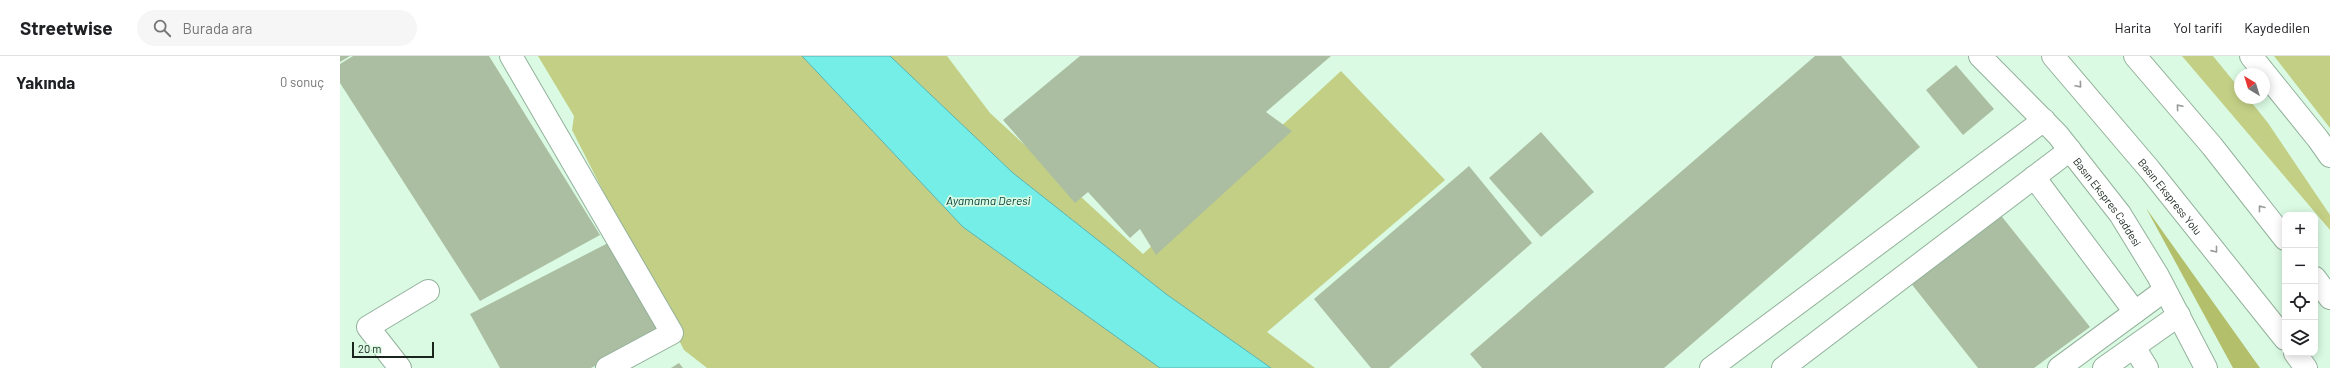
<!DOCTYPE html>
<html lang="tr">
<head>
<meta charset="utf-8">
<style>
	body { margin:0; font-family:Barlow,sans-serif; background:#f6f6f6; color:#202124 }
	.controls { position:absolute; right:12px; bottom:12px; display:grid; overflow:hidden; border-radius:8px; box-shadow:0 2px 10px #0003 }
	.controls button { width:36px; height:36px; display:grid; place-items:center; padding:0; border:0; border-bottom:1px solid #e0e0e0; background:#fff; color:#202124; font:20px sans-serif }
	.compass { position:absolute; left:1894px; top:12px; width:36px; height:36px; border-radius:50%; background:#fff; box-shadow:0 2px 10px #0003; rotate:322deg }
	.scale { position:absolute; left:12px; bottom:10px; width:82px; box-sizing:border-box; padding-left:4px; border:2px solid #1a261d; border-top:0; font-size:11px; line-height:14px; white-space:nowrap; color:#1a261d; -webkit-text-stroke:3px #dafae3; paint-order:stroke }
	.list { margin:0; padding:0; list-style:none }
	h2 { display:flex; justify-content:space-between; align-items:center; height:52px; margin:0; padding:0 16px; font-size:17px }
	h2 small { font-size:13px; font-weight:400; color:#757577 }
	.icon { flex:none; width:22px; height:22px; fill:none; stroke:currentColor; stroke-width:2; stroke-linecap:round; stroke-linejoin:round }
	.map { position:relative; flex:none; width:1990px; height:312px; overflow:hidden }
	header { display:flex; align-items:center; gap:24px; box-sizing:border-box; height:56px; padding:0 20px; background:#fff; border-bottom:1px solid #e0e0e0 }
	header strong { font-size:19px }
	nav { display:flex; gap:22px; margin-inline-start:auto; font-size:14px }
	.search { width:280px; height:36px; background:#f6f6f6; display:flex; align-items:center; gap:10px; box-sizing:border-box; padding:0 14px; border-radius:22px; color:#757577; font-size:15px }
	main { display:flex }
	aside { flex:1; background:#fff }
	.map>svg:first-child { display:block }
</style>
</head>
<body>
<header>
<strong>Streetwise</strong>
<div class="search"><svg class="icon" aria-label="search" viewBox="0 0 24 24"><circle cx="10" cy="10" r="6"/><path d="M15 15l6 6"/></svg>Burada ara</div>
<nav><a>Harita</a><a>Yol tarifi</a><a>Kaydedilen</a></nav>
</header>
<main>
<aside>
<h2>Yakında<small>0 sonuç</small></h2>
<ul class="list">
</ul>
</aside>
<div class="map">
<svg width="1990" height="312" viewBox="0 0 1990 312">
	<rect width="100%" height="100%" fill="#dafae3"/>
	<!-- green -->
	<g fill="#c3cf85">
		<polygon points="198,0 462,0 623,171 820,312 367,312 344,294 232,74 234,60"/>
		<polygon points="550,0 607,0 650,57 803,198 1001,15 1105,124 927,276 975,312 931,312 826,238 673,117"/>
		<polygon points="1842,0 1873,0 1900,33 1900,42 1908,42 1928,67 1990,159 1990,174"/>
		<polygon points="1934,0 1990,0 1990,72"/>
	</g>
	<!-- forest -->
	<polygon fill="#b3bf6b" points="1806,152 1920,312 1893,312"/>
	<!-- water -->
	<polygon fill="#75eee8" stroke="#5ab2ab" points="462,0 550,0 673,117 826,238 931,312 820,312 623,171"/>
	<!-- building -->
	<g fill="#abbea1">
		<polygon points="0,0 10,0 0,6"/>
		<polygon points="13,0 149,0 260,179 140,245 0,27 0,8"/>
		<polygon points="740,0 991,0 926,56 952,75 816,199 800,173 790,182 748,136 735,147 663,64"/>
		<polygon points="1475,0 1501,0 1580,91 1324,312 1142,312 1130,298"/>
		<polygon points="1616,9 1654,53 1623,79 1586,34"/>
		<polygon points="1201,76 1254,136 1201,181 1149,122"/>
		<polygon points="1129,110 1192,187 1049,312 1031,312 974,243"/>
		<polygon points="1659,157 1750,271 1694,312 1638,312 1570,226"/>
		<polygon points="270,186 323,273 251,312 160,312 130,258"/>
		<polygon points="339,307 343,312 331,312"/>
	</g>
	<g fill="none" stroke-linecap="round" stroke-linejoin="round">
		<!-- minor casing -->
		<g stroke="#93b19b" stroke-width="24">
			<g id="minor">
				<polyline points="171,0 332,277 267,312"/>
				<polyline points="1694,121 1795,256"/>
				<polyline points="1794,291 1807,312"/>
				<polyline points="60,312 28,271 88,235"/>
				<polyline points="1371,312 1704,64"/>
				<polyline points="1443,312 1730,94"/>
				<polyline points="1719,312 1825,234"/>
				<polyline points="1764,312 1839,259"/>
			</g>
		</g>
		<!-- major casing -->
		<g stroke="#93b19b" stroke-width="24">
			<g id="major">
				<path id="s1" d="M1640 0 1718 79 1780 158 1818 220 1866 312"/>
				<polyline points="1911,0 1978,83 1990,100"/>
			</g>
		</g>
		<!-- highway casing -->
		<g stroke="#93b19b" stroke-width="24">
			<g id="highway">
				<path id="s2" d="M1713 0 1810 114 1945 283"/>
				<polyline points="1795,0 1872,90 1945,183"/>
				<polyline points="1975,222 1990,242"/>
				<polyline points="1955,297 1966,312"/>
			</g>
		</g>
		<!-- minor -->
		<use href="#minor" stroke="#fff" stroke-width="22"/>
		<!-- major -->
		<use href="#major" stroke="#fff" stroke-width="22"/>
		<!-- highway -->
		<use href="#highway" stroke="#fff" stroke-width="22"/>
	</g>
	<!-- one-way arrows -->
	<defs><path id="oneway-chevron" d="M-2-3.5L2.5 0L-2 3.5" fill="none" stroke-width="1.6" stroke-linecap="round" stroke-linejoin="round"/></defs>
	<g stroke="#989d99">
		<use href="#oneway-chevron" transform="translate(1739 29) rotate(49)"/>
		<use href="#oneway-chevron" transform="translate(1839 51) rotate(-131)"/>
		<use href="#oneway-chevron" transform="translate(1921 152) rotate(-128)"/>
		<use href="#oneway-chevron" transform="translate(1875 194) rotate(51)"/>
	</g>
	<g text-anchor="middle" dominant-baseline="central" stroke-width="3.5" stroke-linejoin="round" paint-order="stroke">
		<!-- street labels -->
		<g font-size="11" fill="#1a261d" stroke="#dafae3">
			<text stroke="none"><textPath href="#s2" startOffset="183">Basın Ekspress Yolu</textPath></text>
			<text stroke="none"><textPath href="#s1" startOffset="194">Basın Ekspres Caddesi</textPath></text>
		</g>
		<!-- water labels -->
		<g font-size="12" font-style="italic" fill="#003b39" stroke="#dafae3">
			<text x="648" y="144">Ayamama Deresi</text>
		</g>
	</g>
</svg>
<div class="controls">
<button>+</button>
<button>−</button>
<button><svg class="icon" aria-label="locate" viewBox="0 0 24 24"><circle cx="12" cy="12" r="6"/><path d="M12 2v4M12 18v4M2 12h4M18 12h4"/></svg></button>
<button><svg class="icon" aria-label="layers" viewBox="0 0 24 24"><path d="M12 4l9 5-9 5-9-5zM3 14l9 5 9-5"/></svg></button>
</div>
<svg class="compass" viewBox="-18 -18 36 36"><path d="M0-13l5 13h-10z" fill="#e53935"/><path d="M0 13l5-13h-10z" fill="#757577"/></svg>
<div class="scale">20 m</div>
</div>
</main>
</body>
</html>
